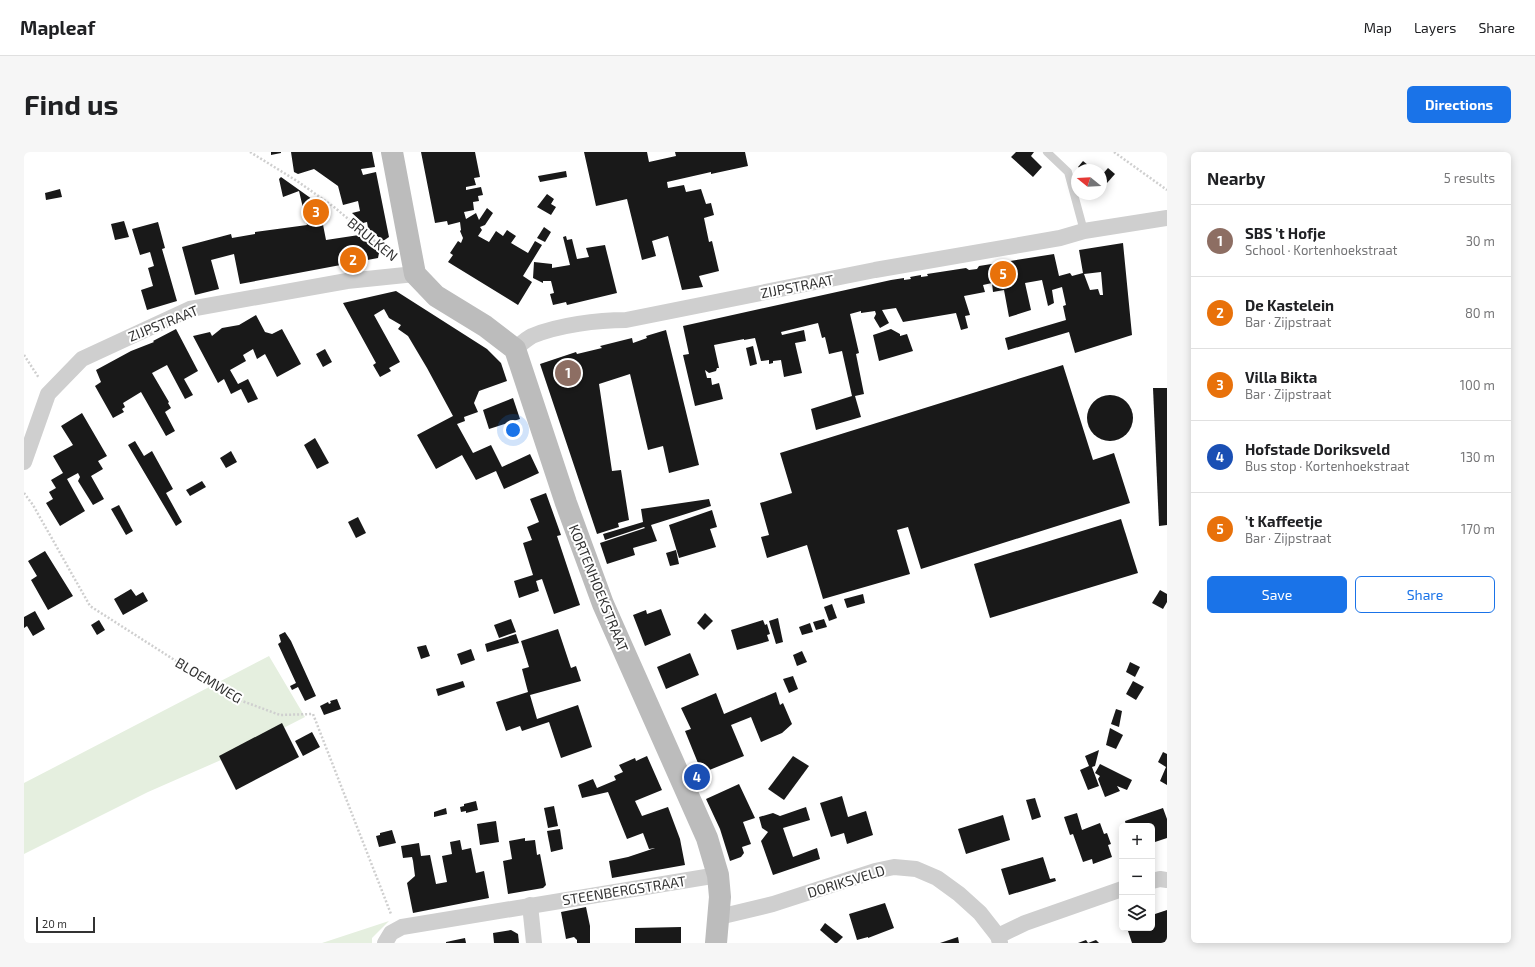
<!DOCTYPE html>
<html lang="en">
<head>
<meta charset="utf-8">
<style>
	body { margin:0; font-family:"Exo 2",sans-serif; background:#f6f6f6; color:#202124 }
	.controls { position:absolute; right:12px; bottom:12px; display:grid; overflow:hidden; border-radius:6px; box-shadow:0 2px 10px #0003 }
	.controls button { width:36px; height:36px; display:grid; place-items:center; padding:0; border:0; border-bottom:1px solid #e0e0e0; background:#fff; color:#202124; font:20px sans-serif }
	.compass { position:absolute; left:1047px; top:12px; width:36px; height:36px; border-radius:50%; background:#fff; box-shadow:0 2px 10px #0003; rotate:288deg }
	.scale { position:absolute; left:12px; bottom:10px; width:59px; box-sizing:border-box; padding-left:4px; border:2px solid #323232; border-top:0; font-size:11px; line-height:14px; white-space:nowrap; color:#323232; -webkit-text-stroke:3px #fff; paint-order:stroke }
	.you { position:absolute; left:489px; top:278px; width:14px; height:14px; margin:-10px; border:3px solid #fff; border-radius:50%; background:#1a73e8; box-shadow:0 0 0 6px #1a73e833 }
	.badge { display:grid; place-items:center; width:26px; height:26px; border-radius:50%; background:#1a73e8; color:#fff; font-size:13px; font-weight:700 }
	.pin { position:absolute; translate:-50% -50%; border:2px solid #fff; box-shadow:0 1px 4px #0006 }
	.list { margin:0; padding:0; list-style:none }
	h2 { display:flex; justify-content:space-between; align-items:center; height:52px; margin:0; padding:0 16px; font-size:17px }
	h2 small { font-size:13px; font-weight:400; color:#757577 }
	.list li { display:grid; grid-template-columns:26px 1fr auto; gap:12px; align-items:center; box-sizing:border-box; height:72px; padding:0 16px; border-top:1px solid #e0e0e0 }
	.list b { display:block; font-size:15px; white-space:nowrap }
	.list p { margin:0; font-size:13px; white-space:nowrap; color:#757577 }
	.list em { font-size:13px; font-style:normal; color:#757577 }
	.actions { display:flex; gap:8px; padding:12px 16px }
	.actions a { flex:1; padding:9px 0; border:1px solid #1a73e8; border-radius:6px; text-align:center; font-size:14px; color:#1a73e8 }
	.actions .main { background:#1a73e8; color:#fff }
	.icon { flex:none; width:22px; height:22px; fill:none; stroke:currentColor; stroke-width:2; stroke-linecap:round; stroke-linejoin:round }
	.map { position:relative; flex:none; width:1143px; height:791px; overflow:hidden; border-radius:6px }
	header { display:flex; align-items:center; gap:24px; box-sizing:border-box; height:56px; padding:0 20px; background:#fff; border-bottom:1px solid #e0e0e0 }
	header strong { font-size:19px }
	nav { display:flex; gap:22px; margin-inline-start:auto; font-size:14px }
	.intro { display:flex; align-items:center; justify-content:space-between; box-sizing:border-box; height:96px; padding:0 24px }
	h1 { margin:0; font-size:28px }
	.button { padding:10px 18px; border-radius:6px; background:#1a73e8; color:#fff; font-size:14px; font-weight:700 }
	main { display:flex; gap:24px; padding:0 24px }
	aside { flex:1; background:#fff; border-radius:6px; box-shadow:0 2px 10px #0003 }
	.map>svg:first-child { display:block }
</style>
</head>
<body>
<header>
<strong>Mapleaf</strong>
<nav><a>Map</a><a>Layers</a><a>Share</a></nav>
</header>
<div class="intro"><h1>Find us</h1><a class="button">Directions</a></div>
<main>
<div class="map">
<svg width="1143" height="791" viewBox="0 0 1143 791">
	<rect width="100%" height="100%" fill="#fff"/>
	<!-- green -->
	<g fill="#e5efdf">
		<polygon points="245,504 281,565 197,608 124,640 0,702 0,631"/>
		<polygon points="365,769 348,786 348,791 298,791"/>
	</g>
	<!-- building -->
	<g fill="#191919" fill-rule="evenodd">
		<polygon points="247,0 257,0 257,1 247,3"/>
		<polygon points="267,0 348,0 351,15 337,17 339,23 352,20 365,85 359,89 344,76 343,70 339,71 328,61 336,59 334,49 319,53 314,34 290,17 274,22 270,20"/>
		<polygon points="397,0 451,0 456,25 450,26 452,33 442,35 442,38 457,35 459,43 454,44 455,49 449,50 450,58 440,60 442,67 452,61 455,68 463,56 469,61 461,73 456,75 458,78 454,84 465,90 472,79 479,84 483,78 492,84 487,91 504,101 511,89 518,93 499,124 508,130 494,153 424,110 429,103 426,101 434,89 437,91 439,86 436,79 437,78 436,70 424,73 423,69 411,71"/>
		<polygon points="560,0 623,0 625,10 652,4 651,0 721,0 724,14 687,22 687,20 643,30 644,36 660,33 662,40 677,37 682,52 687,51 690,63 680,66 685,90 688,89 695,119 675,124 679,135 658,138 644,84 628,89 632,104 618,108 603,47 572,54"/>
		<polygon points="992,0 1010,0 1007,4 1018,15 1009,25 987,5"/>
		<polygon points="1059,9 1070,18 1058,18 1054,15"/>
		<polygon points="1084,16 1091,22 1083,31 1077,24"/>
		<polygon points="542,19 543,25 516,30 514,24"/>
		<polygon points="257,25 295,52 302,88 335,83 355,101 354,106 216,132 210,102 187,108 195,137 171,143 158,95 207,82 208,86 231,82 231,80 283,73 275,39 259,45 255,27"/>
		<polygon points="36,37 38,45 22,48 21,41"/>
		<polygon points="523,42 530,47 527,52 532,55 527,63 513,55"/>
		<polygon points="100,69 105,85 91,88 87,72"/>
		<polygon points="134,70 141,96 138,97 153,149 123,158 117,138 129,134 124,116 130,114 126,100 116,103 108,77"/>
		<polygon points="520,75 527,80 521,90 513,86"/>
		<polygon points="542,84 543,88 548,87 553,107 565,105 562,96 581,93 593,141 543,153 542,150 529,153 526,142 530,141 527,129 519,129 519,131 509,126 510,110 528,112 528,116 546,113 539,85"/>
		<path d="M1099 91 1108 183 1051 201 1045 180 984 198 981 186 1042 168 1039 154 1042 153 1038 135 1028 138 1030 151 1024 154 1018 128 1001 131 1007 158 985 165 980 138 969 140 968 131 959 133 961 140 940 144 946 163 941 164 944 176 937 178 932 161 879 170 872 156 858 158 865 171 856 176 850 166 852 162 851 159 837 161V159L826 162 835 201 832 202 840 242 831 244 837 265 792 278 787 257 828 244 818 199 805 202 801 185 798 186 794 171 757 180 758 183 780 178 782 189 771 191 778 221 760 225 757 208 749 209V211L745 212V208L737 209 731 186 720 188V187L690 193 695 216H693L692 219 685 221 681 218 683 226H687L688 233 695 231 699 247 671 254 659 203 665 202 659 174 867 128 880 126V128L887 127 886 125 897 123V125L904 124 903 122 942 116 945 118 953 117 955 114 1030 102 1035 124 1046 121 1048 124 1059 121 1055 98ZM1077 120 1079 143H1076L1074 137 1066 138 1060 122Z"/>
		<polygon points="372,139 463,197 477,211 483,229 455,239 450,251 454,260 440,265 441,269 433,272 449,301 467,293 478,315 506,302 515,321 480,337 472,319 452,328 438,303 412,317 393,283 429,264 403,216 384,184 374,177 377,173 365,166 360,157 350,163 376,210 365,216 367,219 356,225 349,213 352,211 319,151"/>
		<polygon points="232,163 241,180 248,182 258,177 277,212 253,225 241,202 233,207 229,197 219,203 222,209 206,218 214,232 224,227 234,247 224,251 217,237 207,242 200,227 194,231 169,184 186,180 188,184 198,176 215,173"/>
		<polygon points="152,177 174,219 160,227 169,243 161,247 143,213 128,221 145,250 144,251 147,256 141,260 151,279 142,284 117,240 99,251 101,255 98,257 100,260 89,266 71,234 77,230 72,218 107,199 130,190 129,189"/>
		<polygon points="867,177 876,182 876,184 883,182 889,199 855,209 849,183"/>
		<polygon points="642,178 675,313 645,321 639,294 624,298 606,222 575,232 588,319 597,318 605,368 594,371 595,375 573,382 516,212 552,200 553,202 578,196 576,194 608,186 609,191 623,186 622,184"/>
		<polygon points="729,194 733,212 726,214 722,196"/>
		<polygon points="301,197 308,210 299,215 292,202"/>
		<polygon points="1039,213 1069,308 1090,301 1106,351 897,417 884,375 873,378 886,422 799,447 783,393 743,406 737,385 745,383 736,351 768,341 756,301"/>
		<polygon points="1129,236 1143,236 1143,373 1135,374"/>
		<circle cx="1086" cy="266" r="23"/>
		<polygon points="489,246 496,267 465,277 459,258"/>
		<polygon points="58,261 83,304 74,309 79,317 67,324 80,347 69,353 54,329 56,325 54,321 43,327 61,359 36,374 22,351 29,347 25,340 32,336 27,328 39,321 29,304 49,293 37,274"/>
		<polygon points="291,286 305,311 293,317 280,293"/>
		<polygon points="111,289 120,304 128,299 149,337 142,341 158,370 152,374 104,293"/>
		<polygon points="207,299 213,310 202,316 196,306"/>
		<polygon points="178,329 182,335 166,344 162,338"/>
		<polygon points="522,341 537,383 533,384 556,453 530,462 518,427 512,429 515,439 495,446 490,429 509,423 499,391 508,388 503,375 515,370 506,347"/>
		<polygon points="685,347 687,354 627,373 633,389 609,396 611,403 583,412 576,391 621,376 620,375 581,388 579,382 619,370 617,357"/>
		<polygon points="95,353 109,379 102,383 87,357"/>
		<polygon points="688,358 693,375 686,377 692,395 655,406 645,373"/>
		<polygon points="334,365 342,381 332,386 324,370"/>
		<polygon points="1097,367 1114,421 966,466 950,412"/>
		<polygon points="652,398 655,412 646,414 642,401"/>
		<polygon points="21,399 49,444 24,458 7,428 13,424 4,409"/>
		<polygon points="107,437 112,444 119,440 124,449 99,463 90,447"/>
		<polygon points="1136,438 1143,442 1143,450 1139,457 1128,451"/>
		<polygon points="839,442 841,451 823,456 820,447"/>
		<polygon points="808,452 813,466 805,469 800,455"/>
		<polygon points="637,457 647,483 621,494 609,463 622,458 623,462"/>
		<polygon points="11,459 21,477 9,484 3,474 0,476 0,465"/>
		<polygon points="681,461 689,469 680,478 673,471"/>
		<polygon points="754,466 759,490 752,492 745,469"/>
		<polygon points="487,467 492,480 475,486 470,473"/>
		<polygon points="800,467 803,475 792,478 789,470"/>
		<polygon points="75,468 81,478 73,483 67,473"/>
		<polygon points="739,468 741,473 743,472 746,482 743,483 745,489 713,498 707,478"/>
		<polygon points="786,471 789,480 778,483 775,475"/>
		<polygon points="534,477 547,516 552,514 557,529 506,543 513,567 554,553 568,595 537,606 525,570 498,579 496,574 482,579 472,550 504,540 498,517 505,515 497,489"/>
		<polygon points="261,480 267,489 292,544 281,549 274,535 268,538 266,534 272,531 254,492 257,490 255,483"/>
		<polygon points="492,482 495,491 463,500 461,492"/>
		<polygon points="402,493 406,504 397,507 393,495"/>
		<polygon points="447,497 451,508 437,513 433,502"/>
		<polygon points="778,499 783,510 773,514 769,503"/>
		<polygon points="666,501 675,523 642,537 633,515"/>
		<polygon points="1106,510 1116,515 1111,525 1102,520"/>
		<polygon points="769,524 774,537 765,541 759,527"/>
		<polygon points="439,529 441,535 414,544 412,537"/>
		<polygon points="1109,529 1120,535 1112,548 1102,542"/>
		<polygon points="752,540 756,553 759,551 768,572 758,581 737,590 727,565 707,573 720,604 678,621 661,579 667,577 657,556 692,541 700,562"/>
		<polygon points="313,547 317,557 300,563 296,554 304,550 305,552 307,551 306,549"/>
		<polygon points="1092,557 1098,559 1095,575 1087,572"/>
		<polygon points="258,571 275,605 212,638 195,604"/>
		<polygon points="1086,576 1099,583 1092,597 1082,593"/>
		<polygon points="288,580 296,595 279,604 271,589"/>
		<polygon points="1075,598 1071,614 1068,615 1075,634 1064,638 1056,618 1065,614 1061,604"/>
		<polygon points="1139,600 1143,602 1143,633 1136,629 1142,615 1134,610"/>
		<polygon points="623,604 638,638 611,649 618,664 644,655 656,687 661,713 588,726 585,709 604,705 631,696 625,697 619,681 603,687 584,640 558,646 554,633 569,627 573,636 592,628 590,624 599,620 595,613 611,606 612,609"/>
		<polygon points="769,604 785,614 760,648 744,637"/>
		<polygon points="1076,612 1108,628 1103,638 1093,634 1096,639 1081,645 1074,627 1076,624 1071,621"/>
		<polygon points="715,632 731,666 719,670 727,692 718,695 720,701 717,705 706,709 696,677 682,647"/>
		<polygon points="818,644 824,665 842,659 849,683 823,692 820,681 807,685 796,651"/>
		<polygon points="1011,646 1017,665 1008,668 1002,648"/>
		<polygon points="452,649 454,658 442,661 442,659 437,660 436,655 440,654 440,652"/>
		<polygon points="530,654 534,674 524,676 520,656"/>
		<polygon points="782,655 786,668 759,676 769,705 793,696 796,707 749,723 737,689 744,680 738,676 735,665 749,661 756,664"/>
		<polygon points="422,656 423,662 410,665 410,660"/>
		<polygon points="1139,656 1143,667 1143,686 1128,691 1128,674 1102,674 1101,669"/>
		<polygon points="1053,661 1058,678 1076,671 1080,682 1083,681 1087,692 1084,693 1088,705 1069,712 1068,707 1059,710 1049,682 1046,683 1040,665"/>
		<polygon points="979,663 986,688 942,702 934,677"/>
		<polygon points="472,669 475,690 456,693 453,672"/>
		<polygon points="536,677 539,697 527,700 523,679"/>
		<polygon points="368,678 372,691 355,695 352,684 356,683 356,681"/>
		<polygon points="501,686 501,689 511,688 513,703 516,702 522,733 519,736 484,742 479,709 488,707 485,689"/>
		<polygon points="436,688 438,698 447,696 452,721 460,719 465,746 389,761 383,731 391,724 389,709 388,705 379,706 377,694 395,691 397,704 406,703 412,732 423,730 418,704 428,702 426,690"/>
		<polygon points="1019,705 1026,727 1031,726 1032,729 985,743 977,717"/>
		<polygon points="861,751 870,776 844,786 844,785 833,788 825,762"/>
		<polygon points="562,755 566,774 566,791 553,791 553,788 550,785 542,787 537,760"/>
		<polygon points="1143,758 1143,791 1108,791 1103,776 1128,776 1128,763"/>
		<polygon points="801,771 819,785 813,791 811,791 796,778"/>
		<polygon points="657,775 657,791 611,791 611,776"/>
		<polygon points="487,778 494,782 495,791 470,791 469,781"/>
		<polygon points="934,785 935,791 916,791"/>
		<polygon points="441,786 442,791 422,791 422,790"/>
		<polygon points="1062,788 1064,791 1054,791"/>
		<polygon points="1072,788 1075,791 1064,791"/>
	</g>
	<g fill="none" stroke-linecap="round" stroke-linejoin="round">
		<!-- path -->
		<g stroke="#cfcfcf" stroke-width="2.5" stroke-dasharray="2 2" stroke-linecap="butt">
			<polyline points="226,0 273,29 310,55 365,101"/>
			<polyline points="1090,0 1143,38"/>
			<polyline points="0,203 15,226"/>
			<polyline points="0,341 9,353 66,454 210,546 256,563 289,562 367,762"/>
		</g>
		<!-- lane -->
		<polyline stroke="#cfcfcf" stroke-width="8" points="1023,0 1044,20 1060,79"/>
		<!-- street -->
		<g stroke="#cfcfcf" stroke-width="16">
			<path d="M491 197C496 193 502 187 508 184 534 173 574 168 602 168L851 118 1036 86 1060 79 1143 66"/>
			<polyline points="0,310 24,242 58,207 166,157 323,129 391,122"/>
			<polyline points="1128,729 1136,727 1143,728"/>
			<polyline points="506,753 510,791"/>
			<polyline points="695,765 749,752 851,719 870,715 892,717 913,726 935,742 956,761 974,784 976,791"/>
			<polyline points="974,784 1001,771 1098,737"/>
			<polyline points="361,791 367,781 378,775 694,723"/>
		</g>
		<!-- secondary -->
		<polyline stroke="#bcbcbc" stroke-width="22" points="368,0 391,122 412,144 461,174 491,197 542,351 579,452 683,686 694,723 696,745 692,791"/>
	</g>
	<g text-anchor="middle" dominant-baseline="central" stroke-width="4" stroke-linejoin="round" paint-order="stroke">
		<!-- street labels -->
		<g font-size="14" fill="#323232" stroke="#fff">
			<text transform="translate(349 87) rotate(39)">BRULKEN</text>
			<text transform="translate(773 134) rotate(-11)">ZIJPSTRAAT</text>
			<text transform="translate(139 171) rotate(-22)">ZIJPSTRAAT</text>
			<text transform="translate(575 436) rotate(68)">KORTENHOEKSTRAAT</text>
			<text transform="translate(185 528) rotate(31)">BLOEMWEG</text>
			<text transform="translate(822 729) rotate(-17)">DORIKSVELD</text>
			<text transform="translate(600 738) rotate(-9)">STEENBERGSTRAAT</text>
		</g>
	</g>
</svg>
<div class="controls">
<button>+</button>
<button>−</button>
<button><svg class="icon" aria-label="layers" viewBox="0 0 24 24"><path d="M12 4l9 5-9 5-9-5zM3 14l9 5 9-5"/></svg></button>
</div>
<svg class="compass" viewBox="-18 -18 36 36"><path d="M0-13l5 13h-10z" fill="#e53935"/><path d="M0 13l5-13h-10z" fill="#757577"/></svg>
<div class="scale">20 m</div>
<div class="you"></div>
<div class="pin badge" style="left:544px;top:221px;background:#8d6e63">1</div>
<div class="pin badge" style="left:329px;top:108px;background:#e8710a">2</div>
<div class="pin badge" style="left:292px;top:60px;background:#e8710a">3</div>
<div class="pin badge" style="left:673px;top:625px;background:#1a4fb4">4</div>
<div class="pin badge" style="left:979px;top:122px;background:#e8710a">5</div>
</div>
<aside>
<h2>Nearby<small>5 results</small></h2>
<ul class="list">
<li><span class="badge" style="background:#8d6e63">1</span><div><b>SBS 't Hofje</b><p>School · Kortenhoekstraat</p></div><em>30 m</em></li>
<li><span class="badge" style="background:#e8710a">2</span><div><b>De Kastelein</b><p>Bar · Zijpstraat</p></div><em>80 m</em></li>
<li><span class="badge" style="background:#e8710a">3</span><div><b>Villa Bikta</b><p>Bar · Zijpstraat</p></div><em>100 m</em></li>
<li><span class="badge" style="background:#1a4fb4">4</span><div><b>Hofstade Doriksveld</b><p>Bus stop · Kortenhoekstraat</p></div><em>130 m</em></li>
<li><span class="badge" style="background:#e8710a">5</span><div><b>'t Kaffeetje</b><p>Bar · Zijpstraat</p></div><em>170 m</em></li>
</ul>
<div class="actions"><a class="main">Save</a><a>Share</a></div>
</aside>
</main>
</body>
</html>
